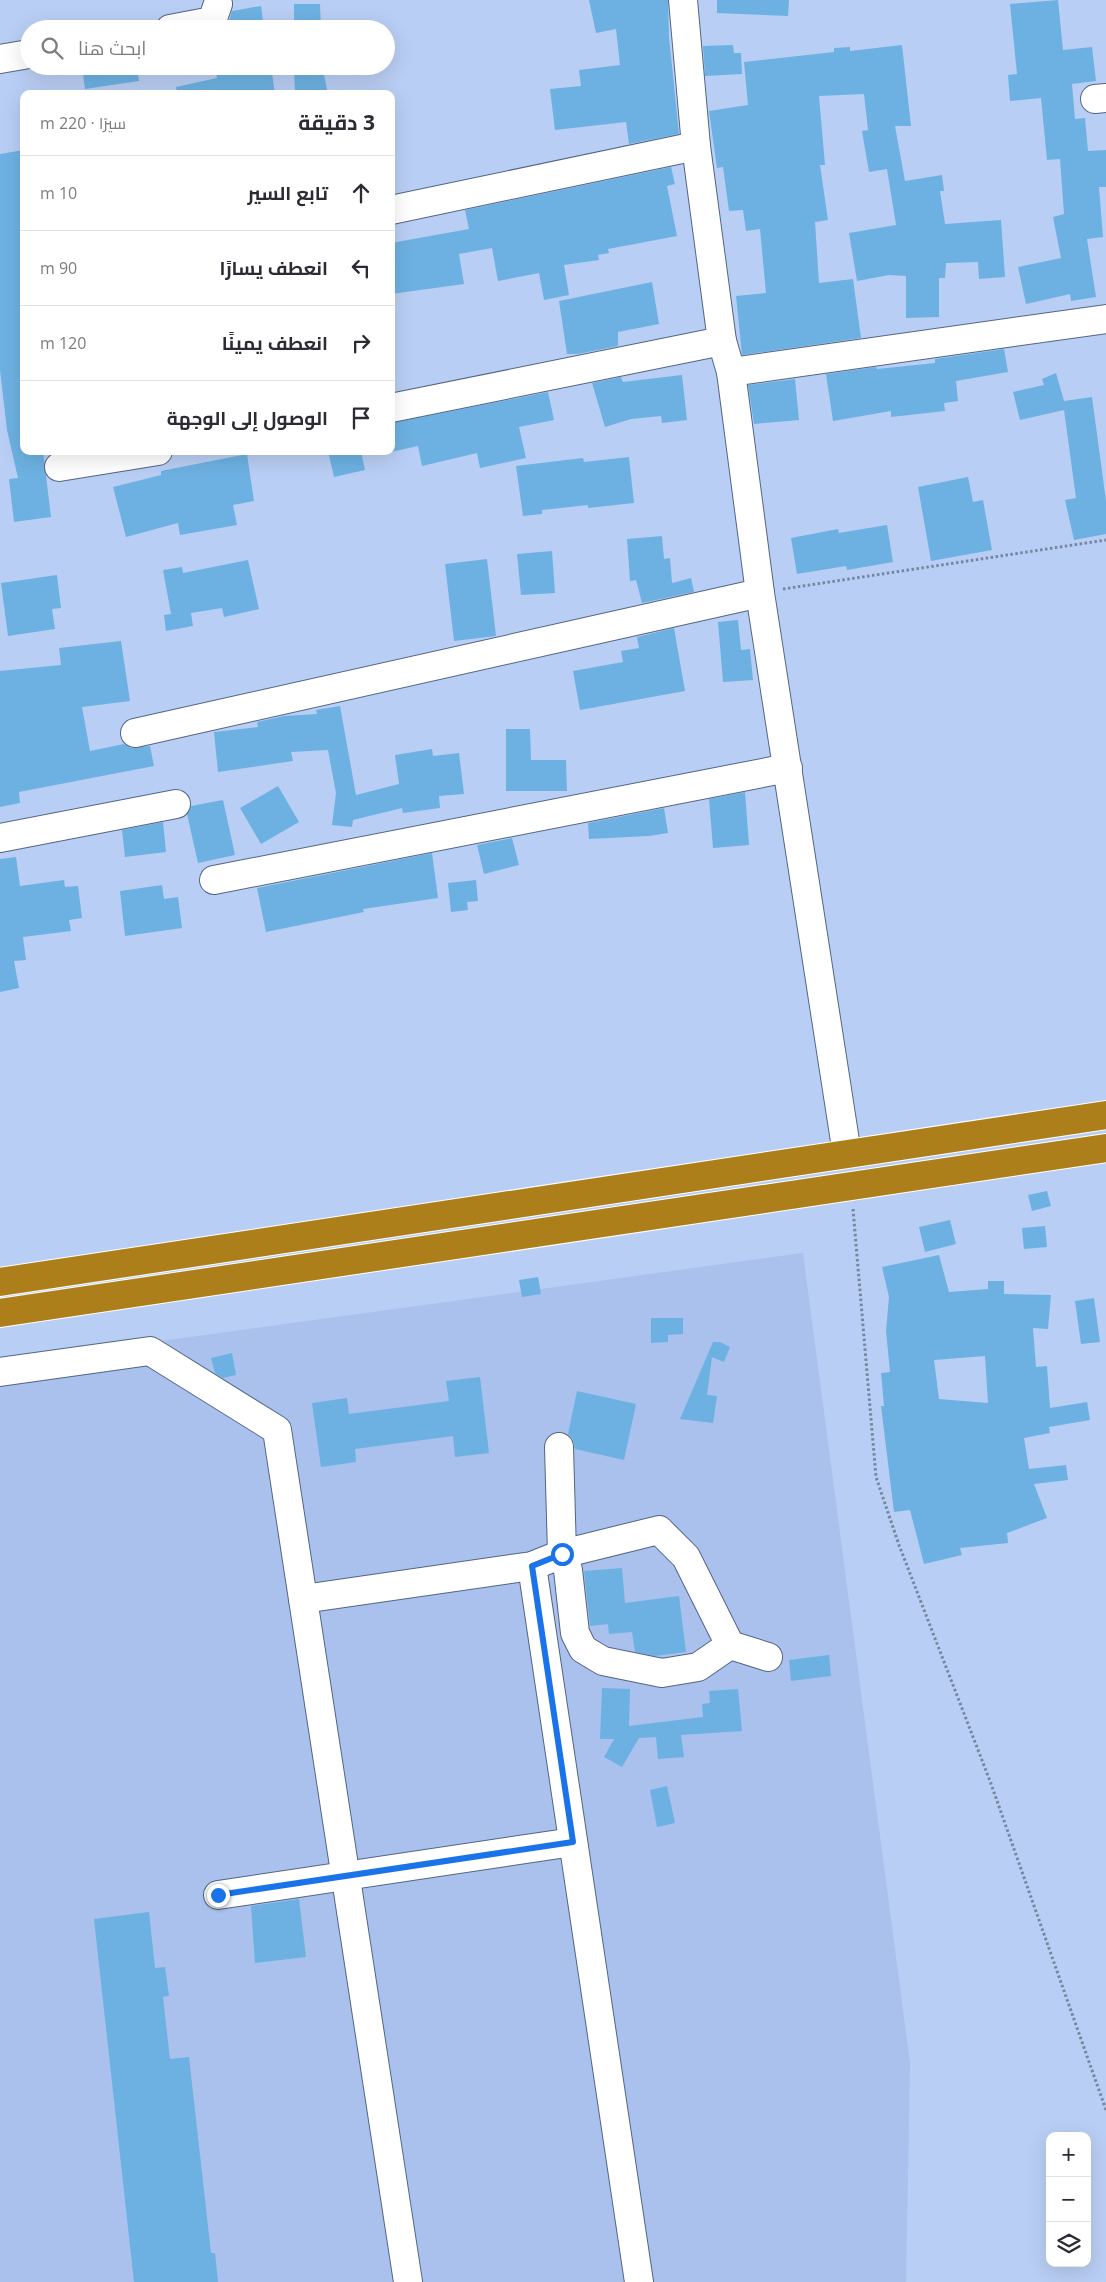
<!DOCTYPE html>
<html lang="ar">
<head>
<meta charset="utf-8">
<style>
	body { margin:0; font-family:"Open Sans",Cairo,sans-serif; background:#f2f2f3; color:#2b2b33; direction:rtl }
	.controls { position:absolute; right:15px; bottom:15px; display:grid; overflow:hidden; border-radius:10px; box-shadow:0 5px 20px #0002 }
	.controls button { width:45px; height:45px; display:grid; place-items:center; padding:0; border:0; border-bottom:1px solid #e1e1e2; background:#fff; color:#2b2b33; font:25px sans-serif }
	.stop { position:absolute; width:15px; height:15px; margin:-11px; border:4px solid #1a73e8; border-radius:50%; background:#fff }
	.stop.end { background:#1a73e8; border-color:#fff; box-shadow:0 1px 5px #0008 }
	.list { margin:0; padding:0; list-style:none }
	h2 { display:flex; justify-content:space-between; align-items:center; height:65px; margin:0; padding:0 20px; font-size:21px }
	h2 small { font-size:16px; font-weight:400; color:#7c7c81 }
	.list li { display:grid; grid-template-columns:32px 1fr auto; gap:15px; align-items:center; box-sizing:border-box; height:75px; padding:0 20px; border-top:1px solid #e1e1e2 }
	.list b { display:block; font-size:19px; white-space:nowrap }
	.list em { font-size:16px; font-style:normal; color:#7c7c81 }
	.icon { flex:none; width:28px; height:28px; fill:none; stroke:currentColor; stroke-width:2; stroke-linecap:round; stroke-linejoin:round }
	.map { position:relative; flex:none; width:1106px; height:2282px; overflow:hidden; direction:ltr }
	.search { position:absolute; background:#fff; box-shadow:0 5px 20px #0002; left:20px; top:20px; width:375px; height:55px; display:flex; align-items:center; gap:12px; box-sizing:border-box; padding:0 18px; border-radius:28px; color:#7c7c81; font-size:19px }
	.panel { position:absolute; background:#fff; box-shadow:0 5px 20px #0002; left:20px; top:90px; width:375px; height:365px; border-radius:10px; direction:rtl }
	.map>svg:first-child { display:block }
</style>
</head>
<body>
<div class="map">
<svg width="1106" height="2282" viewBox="0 0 1106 2282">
	<rect width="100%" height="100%" fill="#b9cef4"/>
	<!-- built -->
	<polygon fill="#a9c1ec" points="803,1253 910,2063 906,2282 0,2282 0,1363"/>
	<!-- building -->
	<g fill="#6db1e2" fill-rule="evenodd">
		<polygon points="589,0 668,0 669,37 679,134 629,144 626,122 555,130 550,89 581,86 579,70 620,65 616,29 596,33"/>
		<polygon points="717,0 789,0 788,16 717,13"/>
		<polygon points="1058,0 1063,50 1092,47 1096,81 1072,84 1075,119 1085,118 1088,151 1106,150 1106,187 1099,187 1103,237 1087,239 1096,297 1071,301 1070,294 1026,304 1018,267 1061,258 1053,217 1064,214 1060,159 1047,160 1041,98 1010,101 1008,75 1017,74 1010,4"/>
		<polygon points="294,4 320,4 321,29 294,29"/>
		<polygon points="261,6 264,29 228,29 228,24 232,11"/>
		<polygon points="733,45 734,53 741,53 742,74 705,76 703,46"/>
		<polygon points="902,45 911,126 895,126 905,181 942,175 944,191 940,191 945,224 1001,220 1005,277 979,279 978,262 946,263 945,278 939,278 939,317 906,318 906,276 889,275 857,281 849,233 896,225 887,169 869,172 862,131 868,130 864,94 819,96 825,165 820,165 828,220 815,222 819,283 853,279 861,338 742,355 736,296 766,293 760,229 746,231 743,210 729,211 723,167 717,168 709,111 748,105 744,62 834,52 834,48 850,47 850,51"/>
		<polygon points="82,66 137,66 139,81 85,89"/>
		<polygon points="215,66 271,66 275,94 177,94 176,87 217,78"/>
		<polygon points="294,66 322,66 328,94 295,94"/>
		<polygon points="24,150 24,451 43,451 51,517 14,522 9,479 18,478 7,430 0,370 0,154"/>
		<polygon points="671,167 675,184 667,186 677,236 608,249 609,253 598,255 599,260 564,265 569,295 544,300 539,273 498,281 492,248 459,254 464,284 391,294 391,243 469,229 465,210"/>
		<polygon points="652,282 659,324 618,332 618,346 578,354 567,354 559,301"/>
		<polygon points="1004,349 1008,372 956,381 958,401 944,403 945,411 891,417 891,411 833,421 826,374 876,367 877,369 935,363 935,359"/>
		<polygon points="1056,373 1064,401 1092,397 1106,501 1106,534 1074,540 1065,500 1076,498 1064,410 1020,420 1013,392 1044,385 1042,379"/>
		<polygon points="682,375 687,420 662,423 661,416 631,419 605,427 592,383 621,377 623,382"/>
		<polygon points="795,379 799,420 754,424 748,385"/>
		<polygon points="548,392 554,420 519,427 526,458 480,468 477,453 422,466 418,446 391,452 391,423"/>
		<polygon points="346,451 361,451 365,470 334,477 329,455"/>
		<polygon points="247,454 254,501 233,505 237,525 180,535 178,523 126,537 113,487 161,475 161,471"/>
		<polygon points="629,457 634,503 588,508 588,505 542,510 542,514 523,516 516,466 583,458 584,462"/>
		<polygon points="968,477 973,502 983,500 992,550 931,561 918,487"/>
		<polygon points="887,525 893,562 847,570 846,566 797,574 791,538 838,529 839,533"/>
		<polygon points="662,536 664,559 670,558 672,583 691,578 694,592 642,603 636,580 630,581 627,539"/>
		<polygon points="552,551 555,593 521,595 517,554"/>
		<polygon points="487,559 496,636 454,641 445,564"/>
		<polygon points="248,560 259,609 224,617 222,608 191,613 193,626 166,631 164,615 171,614 163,570 182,567 183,573"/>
		<polygon points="57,575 61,608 52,609 55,629 8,636 1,583"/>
		<polygon points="738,620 741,650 750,649 753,680 723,682 718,622"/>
		<polygon points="674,628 685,691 580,710 573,671 623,662 621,651 639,648 637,637"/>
		<polygon points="121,641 130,701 82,707 90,751 124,744 131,748 150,746 154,766 19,792 20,803 0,807 0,671 61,665 59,648"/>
		<polygon points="340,706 356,795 399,784 395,755 432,749 433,756 459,753 464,794 439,796 440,808 403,813 402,808 353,820 352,827 332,825 336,793 328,750 291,752 293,761 218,772 214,732 258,727 257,722 284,716 317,714 316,710"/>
		<polygon points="506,729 530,729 531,760 566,760 567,791 506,791"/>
		<polygon points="278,786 299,822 261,844 240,808"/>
		<polygon points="745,792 749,845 713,848 709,799"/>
		<polygon points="223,800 235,855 198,863 187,814 191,806"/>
		<polygon points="664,808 668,833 649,836 589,839 588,823"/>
		<polygon points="163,822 166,852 125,857 122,830"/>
		<polygon points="512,838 519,865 484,874 477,845"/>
		<polygon points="432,853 438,898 363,909 364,912 266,932 257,888"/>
		<polygon points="16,857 20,886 64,880 65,887 78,886 82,918 69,920 71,931 23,937 26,960 14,961 19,988 0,992 0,859"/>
		<polygon points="476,880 478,901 467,902 468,910 451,912 448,883"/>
		<polygon points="162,885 164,899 178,897 182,928 125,936 120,891"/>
		<polygon points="1047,1191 1051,1206 1032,1211 1028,1195"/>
		<polygon points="950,1220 956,1244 925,1252 919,1227"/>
		<polygon points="1045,1226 1047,1247 1024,1249 1022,1228"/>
		<path d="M939 1255 949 1292 988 1289V1281H1004V1294L1051 1295 1048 1329 1033 1328 1036 1367 1047 1366 1050 1408 1087 1402 1090 1420 1049 1427 1050 1433 1024 1438 1029 1469 1066 1465 1068 1480 1034 1484 1047 1518 1007 1533 1008 1543 960 1548 962 1555 924 1564 910 1510 894 1512 881 1406H884L881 1373 890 1372 886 1331 889 1297 882 1267ZM985 1356 988 1403 939 1399 934 1360Z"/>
		<polygon points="538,1277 541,1294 522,1297 519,1280"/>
		<polygon points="1094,1298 1100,1342 1081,1344 1075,1301"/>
		<polygon points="651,1318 683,1318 683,1334 668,1335 668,1342 651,1343"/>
		<polygon points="713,1342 720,1342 730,1347 724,1362 712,1357 707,1395 717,1396 713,1423 680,1419"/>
		<polygon points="232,1353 236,1375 223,1378 215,1373 211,1358"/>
		<polygon points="480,1377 489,1453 455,1457 453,1436 355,1449 356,1462 321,1467 312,1403 347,1398 349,1414 449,1401 446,1381"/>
		<polygon points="577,1391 636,1404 624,1460 575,1449 573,1439 568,1434"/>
		<polygon points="622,1568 625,1603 679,1596 686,1652 655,1656 635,1652 632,1632 609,1634 608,1624 590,1626 584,1571"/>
		<polygon points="829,1655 831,1676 791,1681 789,1660"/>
		<polygon points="602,1688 630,1689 629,1726 703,1717 702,1704 710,1703 709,1691 738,1689 742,1731 681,1735 684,1757 658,1759 656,1737 639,1738 622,1767 604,1757 614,1739 600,1739"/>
		<polygon points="667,1786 675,1823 657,1827 650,1790"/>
		<polygon points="299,1899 306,1957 255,1963 251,1906"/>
		<polygon points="149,1912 155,1968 165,1967 169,1996 163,1997 170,2059 189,2057 211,2253 215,2253 218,2282 134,2282 94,1919"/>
	</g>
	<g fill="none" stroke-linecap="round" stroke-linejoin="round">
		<!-- minor casing -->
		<g stroke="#526586" stroke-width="30">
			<g id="minor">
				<polyline points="683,0 696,146 722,341 731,372 760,593 847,1154"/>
				<polyline points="170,29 212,21 218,4"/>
				<polyline points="0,59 29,54"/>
				<polyline points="1095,99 1106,98"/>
				<polyline points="391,210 696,146"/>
				<polyline points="731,372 1106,319"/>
				<polyline points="391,408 722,341"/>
				<polyline points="59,467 158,451"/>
				<polyline points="135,733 760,593"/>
				<polyline points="0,838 176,804"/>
				<polyline points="214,880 788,768"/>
				<polyline points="0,1372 150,1351 277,1430 408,2282"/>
				<polyline points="559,1447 562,1554 568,1570 575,1633 583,1649 603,1661 662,1673 698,1667 730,1645"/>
				<polyline points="532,1566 639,2282"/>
				<polyline points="303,1599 532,1566 562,1554 659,1530 686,1557 730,1645 768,1657"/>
				<polyline points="218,1895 573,1842"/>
			</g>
		</g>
		<!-- highway casing -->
		<g stroke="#fff" stroke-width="30">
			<g id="highway">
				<polyline points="0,1282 1106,1115"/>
				<polyline points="0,1313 1106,1148"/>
			</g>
		</g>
		<!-- path -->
		<g stroke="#7686a0" stroke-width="3" stroke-dasharray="2.5 2.5" stroke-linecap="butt">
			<polyline points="783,589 1106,540"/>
			<polyline points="853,1209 876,1477 899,1545 990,1781 1106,2110"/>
		</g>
		<!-- minor -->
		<use href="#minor" stroke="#fff" stroke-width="28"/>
		<!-- highway -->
		<use href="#highway" stroke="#ac7f1b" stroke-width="28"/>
	</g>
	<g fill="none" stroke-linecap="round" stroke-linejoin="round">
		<!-- route -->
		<polyline stroke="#1a73e8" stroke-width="6" points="218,1895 573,1842 532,1566 562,1554"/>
	</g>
</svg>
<div class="controls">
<button>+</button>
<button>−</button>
<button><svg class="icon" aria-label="layers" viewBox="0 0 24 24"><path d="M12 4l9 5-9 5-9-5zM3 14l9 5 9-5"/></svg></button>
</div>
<div class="stop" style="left:562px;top:1554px"></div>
<div class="stop end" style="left:218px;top:1895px"></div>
<div class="search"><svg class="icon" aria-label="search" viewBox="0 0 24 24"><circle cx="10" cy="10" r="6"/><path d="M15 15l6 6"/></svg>ابحث هنا</div>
<section class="panel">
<h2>3 دقيقة<small>سيرًا · 220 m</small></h2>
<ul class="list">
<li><svg class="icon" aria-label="ahead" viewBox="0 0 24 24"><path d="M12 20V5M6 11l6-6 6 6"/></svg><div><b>تابع السير</b></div><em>10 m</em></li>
<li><svg class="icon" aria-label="left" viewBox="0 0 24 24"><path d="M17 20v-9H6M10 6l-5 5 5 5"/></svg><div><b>انعطف يسارًا</b></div><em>90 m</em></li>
<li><svg class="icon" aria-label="right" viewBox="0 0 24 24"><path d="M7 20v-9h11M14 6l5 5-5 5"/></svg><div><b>انعطف يمينًا</b></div><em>120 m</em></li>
<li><svg class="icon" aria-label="arrive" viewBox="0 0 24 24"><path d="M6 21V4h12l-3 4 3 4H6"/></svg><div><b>الوصول إلى الوجهة</b></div></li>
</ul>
</section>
</div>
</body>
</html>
